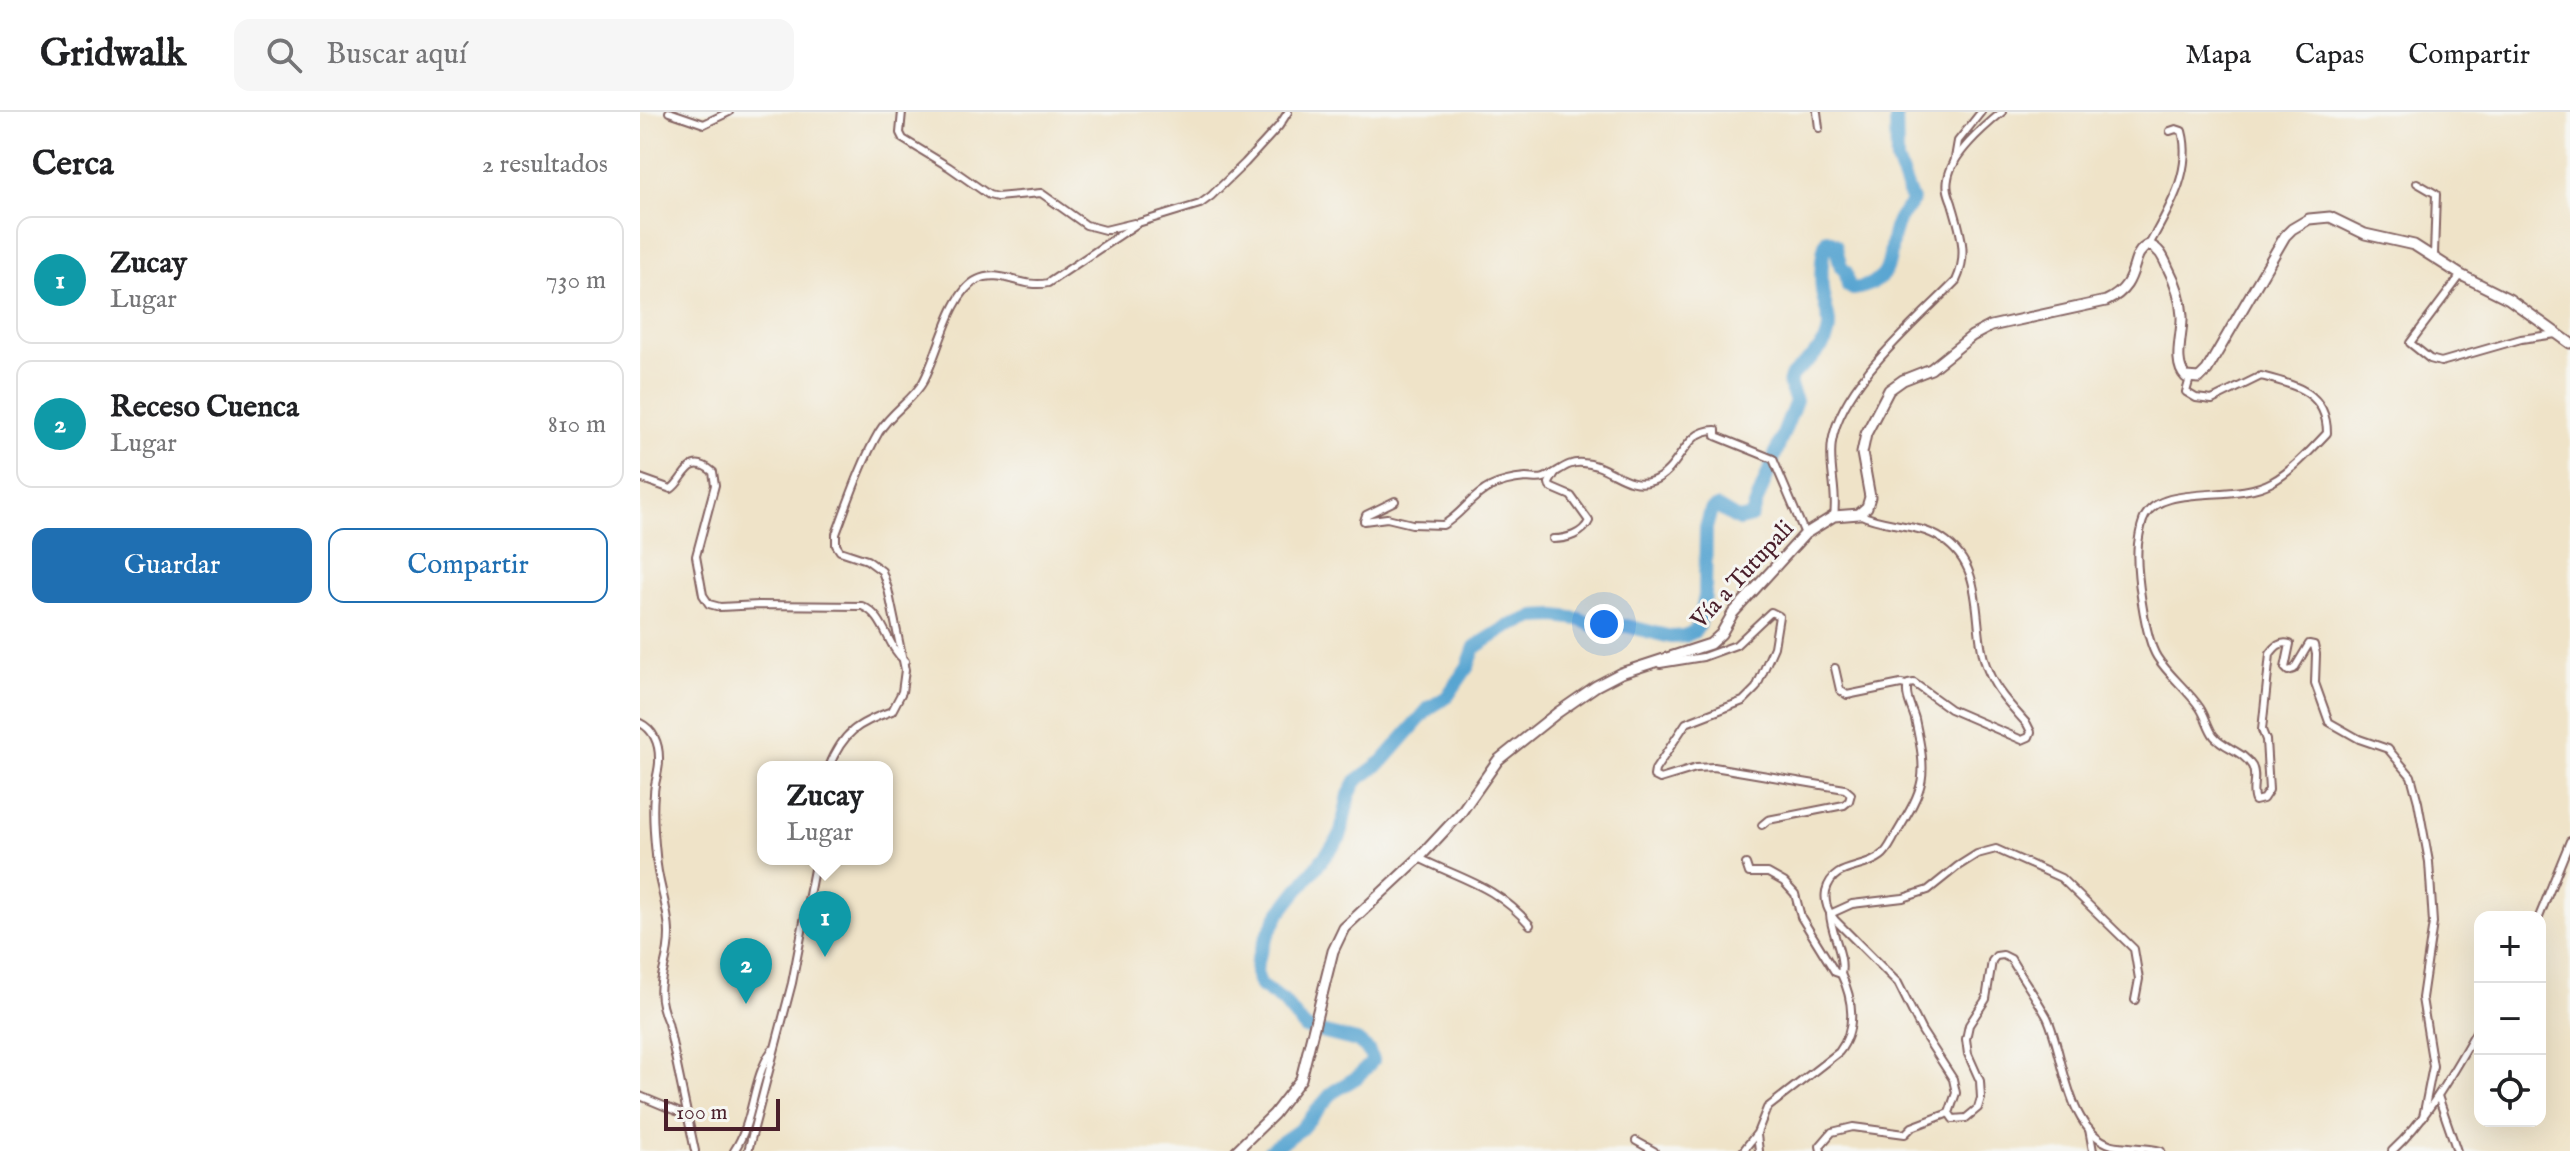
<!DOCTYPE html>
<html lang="es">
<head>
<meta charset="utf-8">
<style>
	body { margin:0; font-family:"IM FELL English",serif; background:#f6f6f6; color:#202124 }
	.controls { position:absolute; right:24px; bottom:24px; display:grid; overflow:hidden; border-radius:16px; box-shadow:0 8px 32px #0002 }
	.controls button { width:72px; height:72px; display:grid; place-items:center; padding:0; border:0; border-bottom:2px solid #e0e0e0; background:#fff; color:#202124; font:40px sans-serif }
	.scale { position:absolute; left:24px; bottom:20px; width:116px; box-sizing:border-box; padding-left:8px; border:4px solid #4a1f2b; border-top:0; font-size:22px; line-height:28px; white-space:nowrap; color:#4a1f2b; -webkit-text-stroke:6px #f6f6f2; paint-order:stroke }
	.you { position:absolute; left:964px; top:512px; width:28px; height:28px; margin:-20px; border:6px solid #fff; border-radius:50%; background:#1a73e8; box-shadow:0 0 0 12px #1a73e833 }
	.badge { display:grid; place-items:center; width:52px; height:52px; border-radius:50%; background:#1f6fb2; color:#fff; font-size:26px; font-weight:700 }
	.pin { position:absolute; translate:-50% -66px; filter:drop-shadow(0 2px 4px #0008) }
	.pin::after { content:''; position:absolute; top:42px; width:28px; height:24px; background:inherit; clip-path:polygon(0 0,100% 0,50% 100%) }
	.popup { position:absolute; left:117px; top:649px; width:136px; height:104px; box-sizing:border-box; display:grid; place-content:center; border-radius:16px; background:#fff; filter:drop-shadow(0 2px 6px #0005); font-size:26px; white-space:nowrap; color:#757577 }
	.popup b { font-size:30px; color:#202124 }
	.popup::after { content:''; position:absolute; left:50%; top:100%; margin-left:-16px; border:16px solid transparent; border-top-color:#fff }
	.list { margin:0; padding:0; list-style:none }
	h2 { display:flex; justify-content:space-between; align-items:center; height:104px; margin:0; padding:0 32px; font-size:34px }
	h2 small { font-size:26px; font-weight:400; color:#757577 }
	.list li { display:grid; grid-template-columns:52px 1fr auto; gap:24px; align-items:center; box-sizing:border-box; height:128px; margin:0 16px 16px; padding:0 16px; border:2px solid #e0e0e0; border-radius:16px }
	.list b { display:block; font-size:30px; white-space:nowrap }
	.list p { margin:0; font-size:26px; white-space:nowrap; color:#757577 }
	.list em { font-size:26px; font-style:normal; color:#757577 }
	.actions { display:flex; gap:16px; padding:24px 32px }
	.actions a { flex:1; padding:18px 0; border:2px solid #1f6fb2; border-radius:16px; text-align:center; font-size:28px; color:#1f6fb2 }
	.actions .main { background:#1f6fb2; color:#fff }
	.icon { flex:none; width:44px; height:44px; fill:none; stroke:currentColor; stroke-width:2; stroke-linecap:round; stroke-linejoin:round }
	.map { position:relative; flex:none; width:1930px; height:1039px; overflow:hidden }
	header { display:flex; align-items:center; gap:48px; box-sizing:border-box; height:112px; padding:0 40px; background:#fff; border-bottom:2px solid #e0e0e0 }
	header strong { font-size:38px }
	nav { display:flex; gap:44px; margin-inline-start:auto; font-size:28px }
	.search { width:560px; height:72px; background:#f6f6f6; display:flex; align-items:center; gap:20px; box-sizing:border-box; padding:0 28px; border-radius:16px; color:#757577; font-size:30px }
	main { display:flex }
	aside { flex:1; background:#fff }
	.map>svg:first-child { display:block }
</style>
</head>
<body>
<header>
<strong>Gridwalk</strong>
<div class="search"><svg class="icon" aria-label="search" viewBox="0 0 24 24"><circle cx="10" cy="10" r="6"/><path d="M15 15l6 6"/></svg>Buscar aquí</div>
<nav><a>Mapa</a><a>Capas</a><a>Compartir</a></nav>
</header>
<main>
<aside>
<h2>Cerca<small>2 resultados</small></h2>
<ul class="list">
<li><span class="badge" style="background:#0f9aa8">1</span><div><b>Zucay</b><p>Lugar</p></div><em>730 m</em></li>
<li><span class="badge" style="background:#0f9aa8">2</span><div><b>Receso Cuenca</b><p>Lugar</p></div><em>810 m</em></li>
</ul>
<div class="actions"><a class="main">Guardar</a><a>Compartir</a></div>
</aside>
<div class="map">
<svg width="1930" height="1039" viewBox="0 0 1930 1039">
	<rect width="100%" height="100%" fill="#f6f6f2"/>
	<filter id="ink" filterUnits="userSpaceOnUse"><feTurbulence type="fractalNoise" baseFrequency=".0125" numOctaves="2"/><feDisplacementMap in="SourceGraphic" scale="16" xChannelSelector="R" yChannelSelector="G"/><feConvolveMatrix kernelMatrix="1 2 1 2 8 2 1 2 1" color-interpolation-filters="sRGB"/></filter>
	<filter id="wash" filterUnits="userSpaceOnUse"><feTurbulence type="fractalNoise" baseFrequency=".006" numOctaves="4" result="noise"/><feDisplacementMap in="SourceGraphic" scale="32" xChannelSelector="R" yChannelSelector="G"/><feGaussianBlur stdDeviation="1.8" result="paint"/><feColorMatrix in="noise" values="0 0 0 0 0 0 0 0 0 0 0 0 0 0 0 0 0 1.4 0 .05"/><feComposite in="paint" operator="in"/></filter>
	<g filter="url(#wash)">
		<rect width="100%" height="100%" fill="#efe3c8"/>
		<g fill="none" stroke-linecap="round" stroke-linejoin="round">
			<!-- river -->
			<path stroke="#59a5d1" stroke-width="14" d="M629 1039 661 1017 693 980 719 964 733 948 728 938 717 929 665 916 643 889 621 874 616 861 617 849 626 826 639 802 700 725 709 683 716 669 743 649 789 596 807 585 828 554 835 535 867 515 894 505 916 504 939 507 955 514H987L1031 525 1045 524 1055 519 1059 513 1065 484 1066 416 1071 398 1077 395 1099 408 1111 405 1156 289 1149 272 1151 265C1161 253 1179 242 1186 228 1193 212 1186 199 1183 184 1180 170 1181 140 1187 128L1195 132 1201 155 1206 160 1208 174 1213 177C1263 169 1243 139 1258 109 1261 101 1269 97 1272 89L1257 49 1256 0"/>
		</g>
	</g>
	<g filter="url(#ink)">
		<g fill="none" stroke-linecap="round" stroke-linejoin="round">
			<!-- street casing -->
			<g stroke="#846462" stroke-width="10">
				<g id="street">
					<polyline points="29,0 64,12 89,0"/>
					<polyline points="262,0 260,21 263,27 309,55 349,83 357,85 401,81 446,113 465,118 494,111"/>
					<polyline points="1177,0 1179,16"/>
					<polyline points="1314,52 1318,29 1341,0"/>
					<polyline points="1777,71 1796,82 1794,143"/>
					<path d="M1509 133C1528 98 1553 60 1542 19L1536 17 1530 19"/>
					<polyline points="1821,163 1770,231 1790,247 1801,250 1881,227 1916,222"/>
					<path d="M1550 266 1546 280 1556 286 1572 288 1621 264C1655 273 1687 280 1687 321 1671 338 1652 359 1632 370 1605 385 1561 379 1530 387 1504 394 1501 409 1498 432 1495 456 1505 526 1517 545 1529 564 1548 578 1560 596 1566 605 1568 616 1574 624 1584 636 1603 639 1612 654 1618 665 1610 678 1615 689L1623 687 1629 678 1626 628 1622 618 1630 542C1635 535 1640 529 1650 532L1645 556 1648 559 1654 557 1669 532 1674 533 1676 542 1675 571 1689 610 1719 627 1748 637 1771 664 1778 690 1789 750 1793 811 1782 886 1793 954 1783 1005"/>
					<path d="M0 366 31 377C45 368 48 339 73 360L75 373 56 444 63 483 69 492 80 495 119 493 222 494C246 504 246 534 265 549"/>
					<path d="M755 389 726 403 724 409 747 406 772 412 803 413C821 403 831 384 850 375 860 370 875 367 886 366 892 366 898 368 904 366 919 361 926 349 943 351 968 352 987 378 1012 369 1041 359 1043 317 1076 318V324L1133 347 1165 422"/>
					<path d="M1219 402C1245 415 1278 411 1302 427 1351 459 1328 518 1350 563 1358 581 1374 597 1387 612L1391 620 1389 625 1382 628 1310 597 1274 571 1268 572C1264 583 1272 596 1275 607 1288 667 1286 672 1255 724 1251 731 1247 740 1241 744 1222 759 1193 751 1186 779 1184 791 1188 799 1195 808L1258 871 1282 919 1313 967 1316 981 1309 1001 1313 1007 1326 1006 1338 996 1341 986 1340 969 1328 942 1326 927 1329 913 1346 887 1352 849 1356 844 1363 843 1371 847C1382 866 1396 885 1407 905 1424 941 1426 1019 1472 1033 1486 1036 1506 1035 1521 1039"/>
					<path d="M1194 404C1198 379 1188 355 1192 330 1201 272 1276 210 1316 169 1329 142 1320 119 1312 91 1309 83 1306 76 1308 67 1311 43 1344 15 1362 0"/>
					<path d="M913 427C927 427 943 422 949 409L931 384 910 375 909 371 915 361"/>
					<polyline points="1020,552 1063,545 1096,533 1131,500 1139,504 1134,535 1116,576 1103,589 1046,611 1015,658 1014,664 1020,667 1056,656 1074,655 1205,677 1211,682 1209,689 1204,693 1128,708 1122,713"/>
					<polyline points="1195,556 1200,578 1207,583 1261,572 1266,573"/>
					<path d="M0 611C13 617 19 631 19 646 20 658 14 670 14 682 12 702 14 724 16 743 17 770 29 795 29 822 29 860 10 870 28 911L55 1039"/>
					<path d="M189 655C203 620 218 611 252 599L262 580 265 558 248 477 242 459 227 448 200 439 196 433V422C208 390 222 349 239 320 251 300 274 287 283 270 298 244 310 181 337 168 360 156 382 177 408 171L498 111 560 92 571 84 605 51 639 14 648 0"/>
					<path d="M779 746C823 768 855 773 890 813"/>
					<path d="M1106 752 1109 761H1128L1144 770 1155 782 1161 805 1195 860 1201 862C1205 843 1191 822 1190 802L1212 792 1263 786 1288 778 1318 754 1337 742 1356 737 1421 766 1494 837 1499 867 1495 888"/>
					<polyline points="1899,805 1930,729"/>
					<polyline points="0,984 48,1004"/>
					<polyline points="1798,984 1817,1039"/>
					<polyline points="1449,1017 1453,1039"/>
					<polyline points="1117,1023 1119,1039"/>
					<polyline points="996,1029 1014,1039"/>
					<path d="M94 1039C115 1008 111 968 132 938"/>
					<polyline points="108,1039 152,871 176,747"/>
					<path d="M1103 1039 1117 1021 1127 996 1199 940C1217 917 1213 887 1201 862"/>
					<polyline points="1181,1039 1180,1034 1192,1020 1213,1015 1265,1022 1272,1015 1309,1001"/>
					<path d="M1752 1039C1790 1004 1814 957 1840 913"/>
				</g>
			</g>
			<!-- secondary casing -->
			<g stroke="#846462" stroke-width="13">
				<path id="secondary" d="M596 1039 634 1002 661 967 693 839 704 816 779 746 820 702 858 648 917 601 956 574 981 561 1070 532 1081 522 1093 501 1165 422 1194 404 1219 402 1227 395 1230 385 1222 341 1226 322 1249 278 1263 268 1291 257 1332 224 1351 214 1466 189C1503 172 1487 142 1509 133 1520 137 1523 145 1528 156 1536 171 1541 187 1542 204 1543 222 1532 251 1546 265L1559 266 1567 258 1645 124 1652 117 1669 107 1690 105 1725 122 1774 133 1821 163 1869 187 1930 231"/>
			</g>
			<!-- street -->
			<use href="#street" stroke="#fff" stroke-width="6"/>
			<!-- secondary -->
			<use href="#secondary" stroke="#fff" stroke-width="9"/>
		</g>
	</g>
	<g text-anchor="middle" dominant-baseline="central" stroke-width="6" stroke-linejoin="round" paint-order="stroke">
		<!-- street labels -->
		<g font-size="24" fill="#4a1f2b" stroke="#f6f6f2">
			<text transform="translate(1103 463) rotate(-47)">Vía a Tutupali</text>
		</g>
	</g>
</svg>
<div class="controls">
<button>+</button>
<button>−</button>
<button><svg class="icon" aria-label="locate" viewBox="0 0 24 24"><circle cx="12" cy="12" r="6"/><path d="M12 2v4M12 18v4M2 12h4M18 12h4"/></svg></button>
</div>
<div class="scale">100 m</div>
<div class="you"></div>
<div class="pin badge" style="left:185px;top:845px;background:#0f9aa8">1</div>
<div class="popup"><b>Zucay</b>Lugar</div>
<div class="pin badge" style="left:106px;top:892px;background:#0f9aa8">2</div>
</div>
</main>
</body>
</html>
